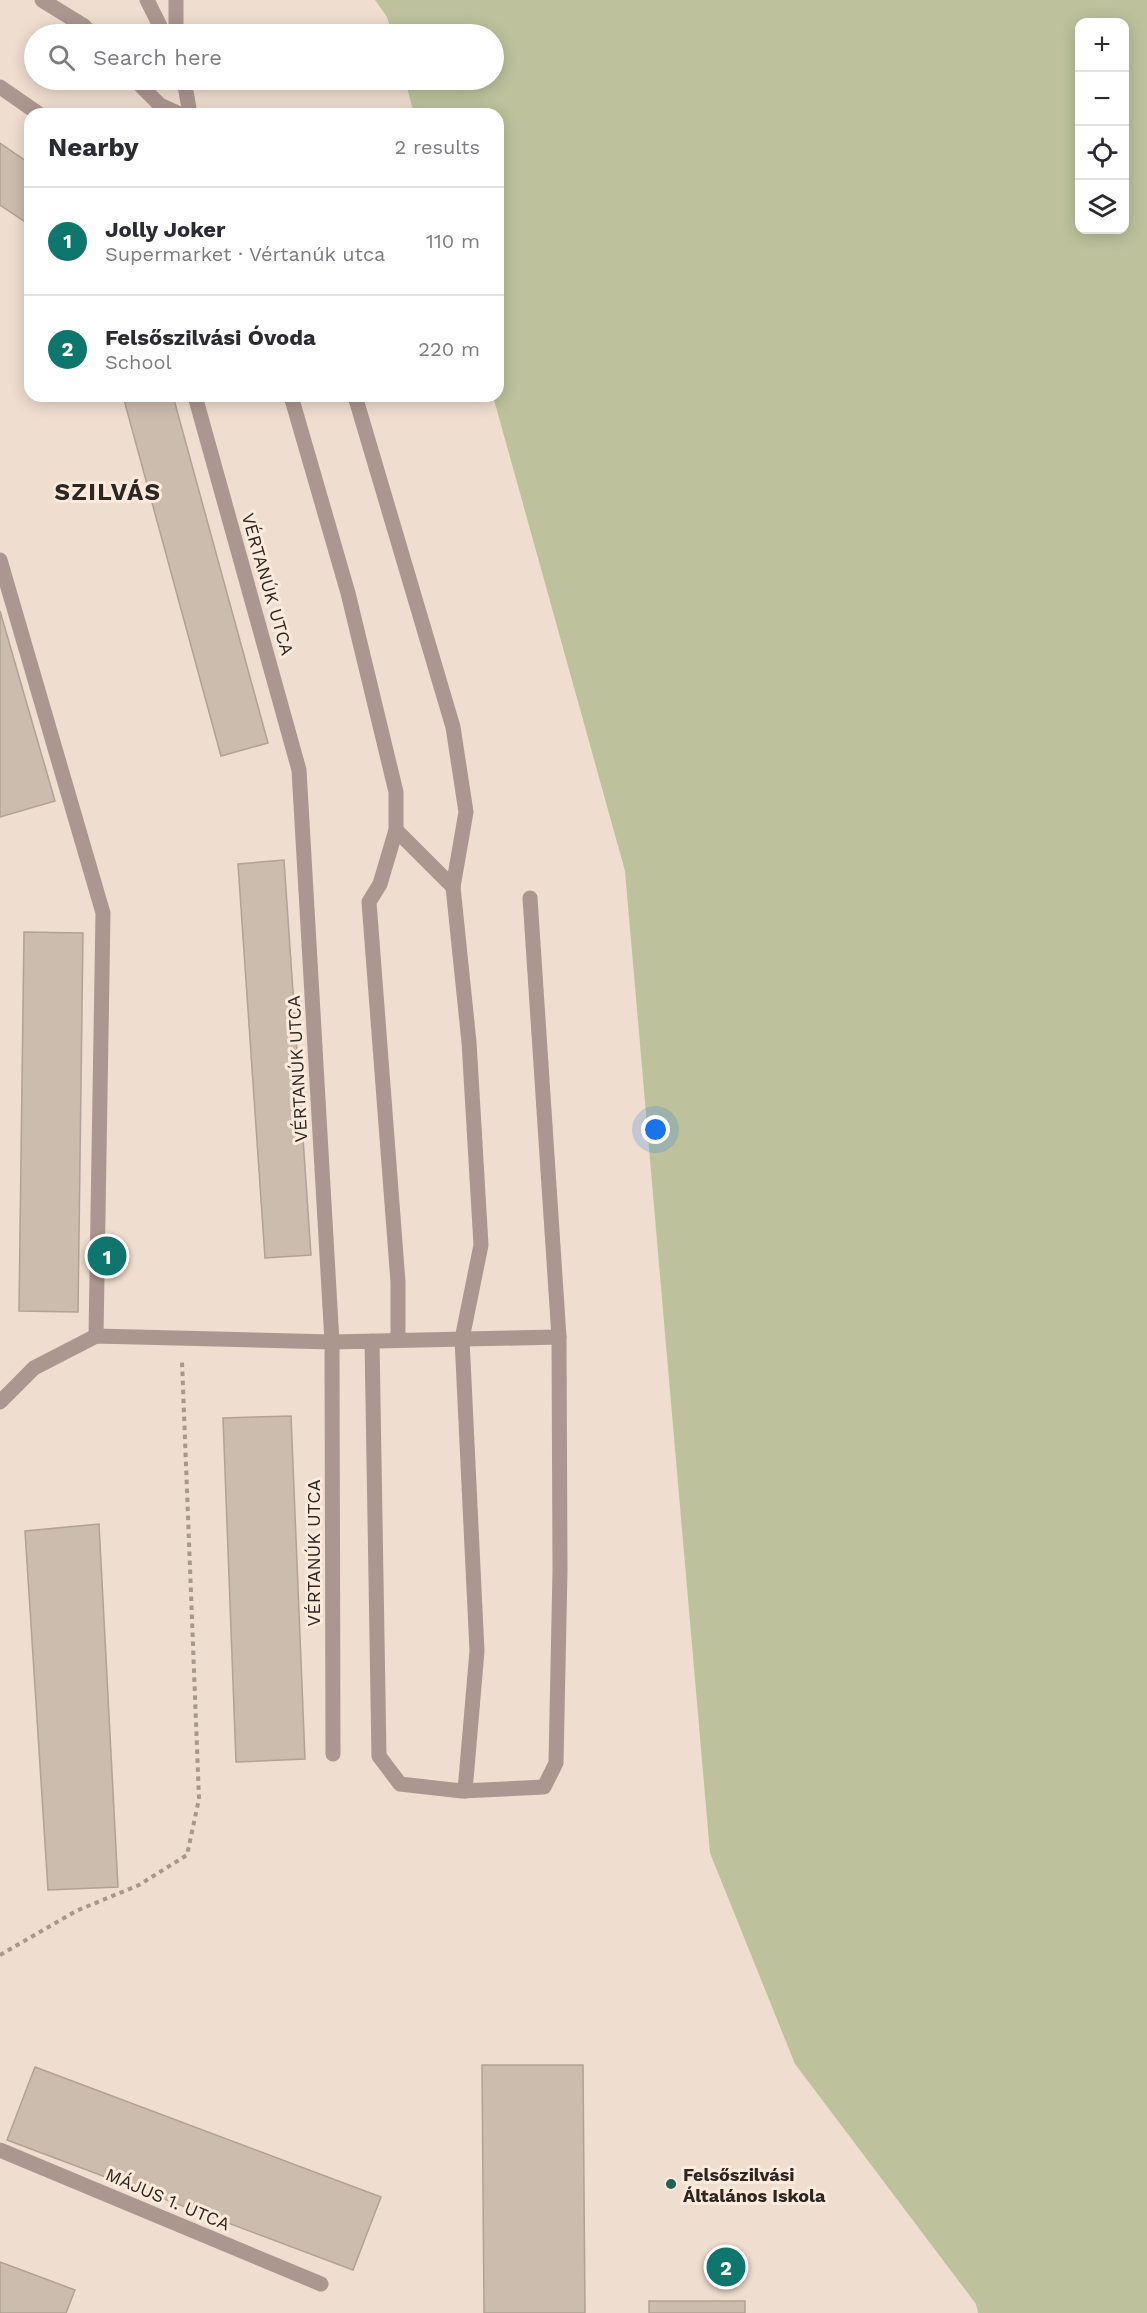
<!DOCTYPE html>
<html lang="en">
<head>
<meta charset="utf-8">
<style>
	body { margin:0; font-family:"Work Sans",sans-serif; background:#f7f7f7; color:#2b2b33 }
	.controls { position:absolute; right:18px; top:18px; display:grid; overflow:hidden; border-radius:12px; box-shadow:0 3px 15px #0003 }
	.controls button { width:54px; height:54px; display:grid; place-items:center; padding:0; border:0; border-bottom:2px solid #e1e1e2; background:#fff; color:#2b2b33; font:30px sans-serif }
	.you { position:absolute; left:656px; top:1130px; width:21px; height:21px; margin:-15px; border:4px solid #fff; border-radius:50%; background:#1a73e8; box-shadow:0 0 0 9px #1a73e833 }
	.badge { display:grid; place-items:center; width:39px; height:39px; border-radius:50%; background:#0f766e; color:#fff; font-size:20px; font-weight:700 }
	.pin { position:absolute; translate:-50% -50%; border:3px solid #fff; box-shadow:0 2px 6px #0006 }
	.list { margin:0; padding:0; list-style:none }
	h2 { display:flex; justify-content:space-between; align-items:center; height:78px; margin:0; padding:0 24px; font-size:26px }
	h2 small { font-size:20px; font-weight:400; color:#7c7c81 }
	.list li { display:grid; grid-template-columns:39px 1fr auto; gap:18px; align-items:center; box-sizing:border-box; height:108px; padding:0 24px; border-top:2px solid #e1e1e2 }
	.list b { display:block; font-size:22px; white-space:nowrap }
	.list p { margin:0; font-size:20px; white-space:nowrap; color:#7c7c81 }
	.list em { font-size:20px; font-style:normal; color:#7c7c81 }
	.icon { flex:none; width:33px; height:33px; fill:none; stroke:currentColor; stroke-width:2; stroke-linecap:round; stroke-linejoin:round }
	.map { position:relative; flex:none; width:1147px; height:2313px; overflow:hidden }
	.search { position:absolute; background:#fff; box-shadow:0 3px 15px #0003; left:24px; top:24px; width:480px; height:66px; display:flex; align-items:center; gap:15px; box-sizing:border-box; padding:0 21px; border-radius:33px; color:#7c7c81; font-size:22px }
	.panel { position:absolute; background:#fff; box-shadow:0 3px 15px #0003; left:24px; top:108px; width:480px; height:294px; border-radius:18px }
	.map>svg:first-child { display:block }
</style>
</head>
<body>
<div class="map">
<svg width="1147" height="2313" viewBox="0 0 1147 2313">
	<rect width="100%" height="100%" fill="#efddcf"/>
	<!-- green -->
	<path fill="#bdc29d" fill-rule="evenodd" d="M375 0H1147V2313H978L976 2304 795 2064 710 1853 625 871 493 396H498V114H414L405 80H494V34H392L387 17ZM1080 22H1124V230H1080Z"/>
	<!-- building -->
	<g fill="#cbbcad" stroke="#b1a293" stroke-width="1.5">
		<polygon points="0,143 30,164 30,225 0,205"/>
		<polygon points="123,396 173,396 268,743 221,756"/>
		<polygon points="0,611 55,801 0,817"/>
		<polygon points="284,860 311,1255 265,1258 238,864"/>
		<polygon points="24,932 83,933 78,1312 19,1311"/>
		<polygon points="291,1416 305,1759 236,1762 223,1418"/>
		<polygon points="99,1524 118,1887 48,1890 25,1531"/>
		<polygon points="482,2065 583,2065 585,2313 484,2313"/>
		<polygon points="35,2067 381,2197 353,2270 7,2140"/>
		<polygon points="0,2262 75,2290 66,2313 0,2313"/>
		<rect x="649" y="2301" width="96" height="12"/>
	</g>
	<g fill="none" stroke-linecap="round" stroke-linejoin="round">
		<!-- path -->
		<polyline stroke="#a5988d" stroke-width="4" stroke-dasharray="4.5 4.5" stroke-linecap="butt" points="0,1955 76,1911 139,1885 187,1855 199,1799 182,1362"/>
		<!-- minor -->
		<g stroke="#ac9690" stroke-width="15">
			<polyline points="42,0 84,26 92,34"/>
			<polyline points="147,0 164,34"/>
			<polyline points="176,34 176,0"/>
			<polyline points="135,80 160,105 180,114"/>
			<polyline points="184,80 190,114"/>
			<polyline points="0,87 39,114"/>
			<polyline points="195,396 299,770 332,1342 333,1754"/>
			<polyline points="291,396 348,593 396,792 396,830 380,884 369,902 398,1282 398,1340"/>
			<polyline points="355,396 453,727 466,812 453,887"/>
			<polyline points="0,560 103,913 96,1336"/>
			<polyline points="396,830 453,887 469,1042 481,1245 462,1339 477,1651 465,1791"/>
			<polyline points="530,898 559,1337"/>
			<polyline points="0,1402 34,1368 96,1336 332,1342 559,1337 560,1570 556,1763 544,1787 462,1791 400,1784 379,1756 372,1341"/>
			<polyline points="0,2150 321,2284"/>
		</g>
	</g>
	<!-- markers -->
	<circle fill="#1d6356" stroke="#fceadc" stroke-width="2" cx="671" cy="2184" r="6"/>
	<g text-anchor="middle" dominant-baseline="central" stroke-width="6" stroke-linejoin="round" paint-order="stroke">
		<!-- street labels -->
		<g font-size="18" fill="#2d2621" stroke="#fceadc">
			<text transform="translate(268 584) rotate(74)">VÉRTANÚK UTCA</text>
			<text transform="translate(297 1069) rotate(-93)">VÉRTANÚK UTCA</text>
			<text transform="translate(313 1553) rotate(-90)">VÉRTANÚK UTCA</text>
			<text transform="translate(168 2199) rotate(23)">MÁJUS 1. UTCA</text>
		</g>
		<!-- poi labels -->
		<g font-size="18" font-weight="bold" fill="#2d2621" stroke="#fceadc" text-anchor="start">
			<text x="683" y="2174">Felsőszilvási<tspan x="683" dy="21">Általános Iskola</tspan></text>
		</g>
		<!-- district labels -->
		<g font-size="24" font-weight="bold" letter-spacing="1.5" fill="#2d2621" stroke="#fceadc">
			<text x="108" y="492">SZILVÁS</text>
		</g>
	</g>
</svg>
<div class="controls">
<button>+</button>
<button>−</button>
<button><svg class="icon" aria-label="locate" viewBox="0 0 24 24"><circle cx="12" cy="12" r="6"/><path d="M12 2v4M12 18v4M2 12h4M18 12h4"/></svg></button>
<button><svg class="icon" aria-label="layers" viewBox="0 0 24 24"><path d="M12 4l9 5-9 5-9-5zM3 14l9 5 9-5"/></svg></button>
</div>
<div class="you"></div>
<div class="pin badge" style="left:107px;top:1256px">1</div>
<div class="pin badge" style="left:726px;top:2267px">2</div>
<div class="search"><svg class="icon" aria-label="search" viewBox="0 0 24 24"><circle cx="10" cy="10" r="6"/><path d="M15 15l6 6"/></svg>Search here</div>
<section class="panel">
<h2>Nearby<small>2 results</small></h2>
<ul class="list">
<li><span class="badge">1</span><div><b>Jolly Joker</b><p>Supermarket · Vértanúk utca</p></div><em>110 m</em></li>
<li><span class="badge">2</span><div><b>Felsőszilvási Óvoda</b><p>School</p></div><em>220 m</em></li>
</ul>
</section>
</div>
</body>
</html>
